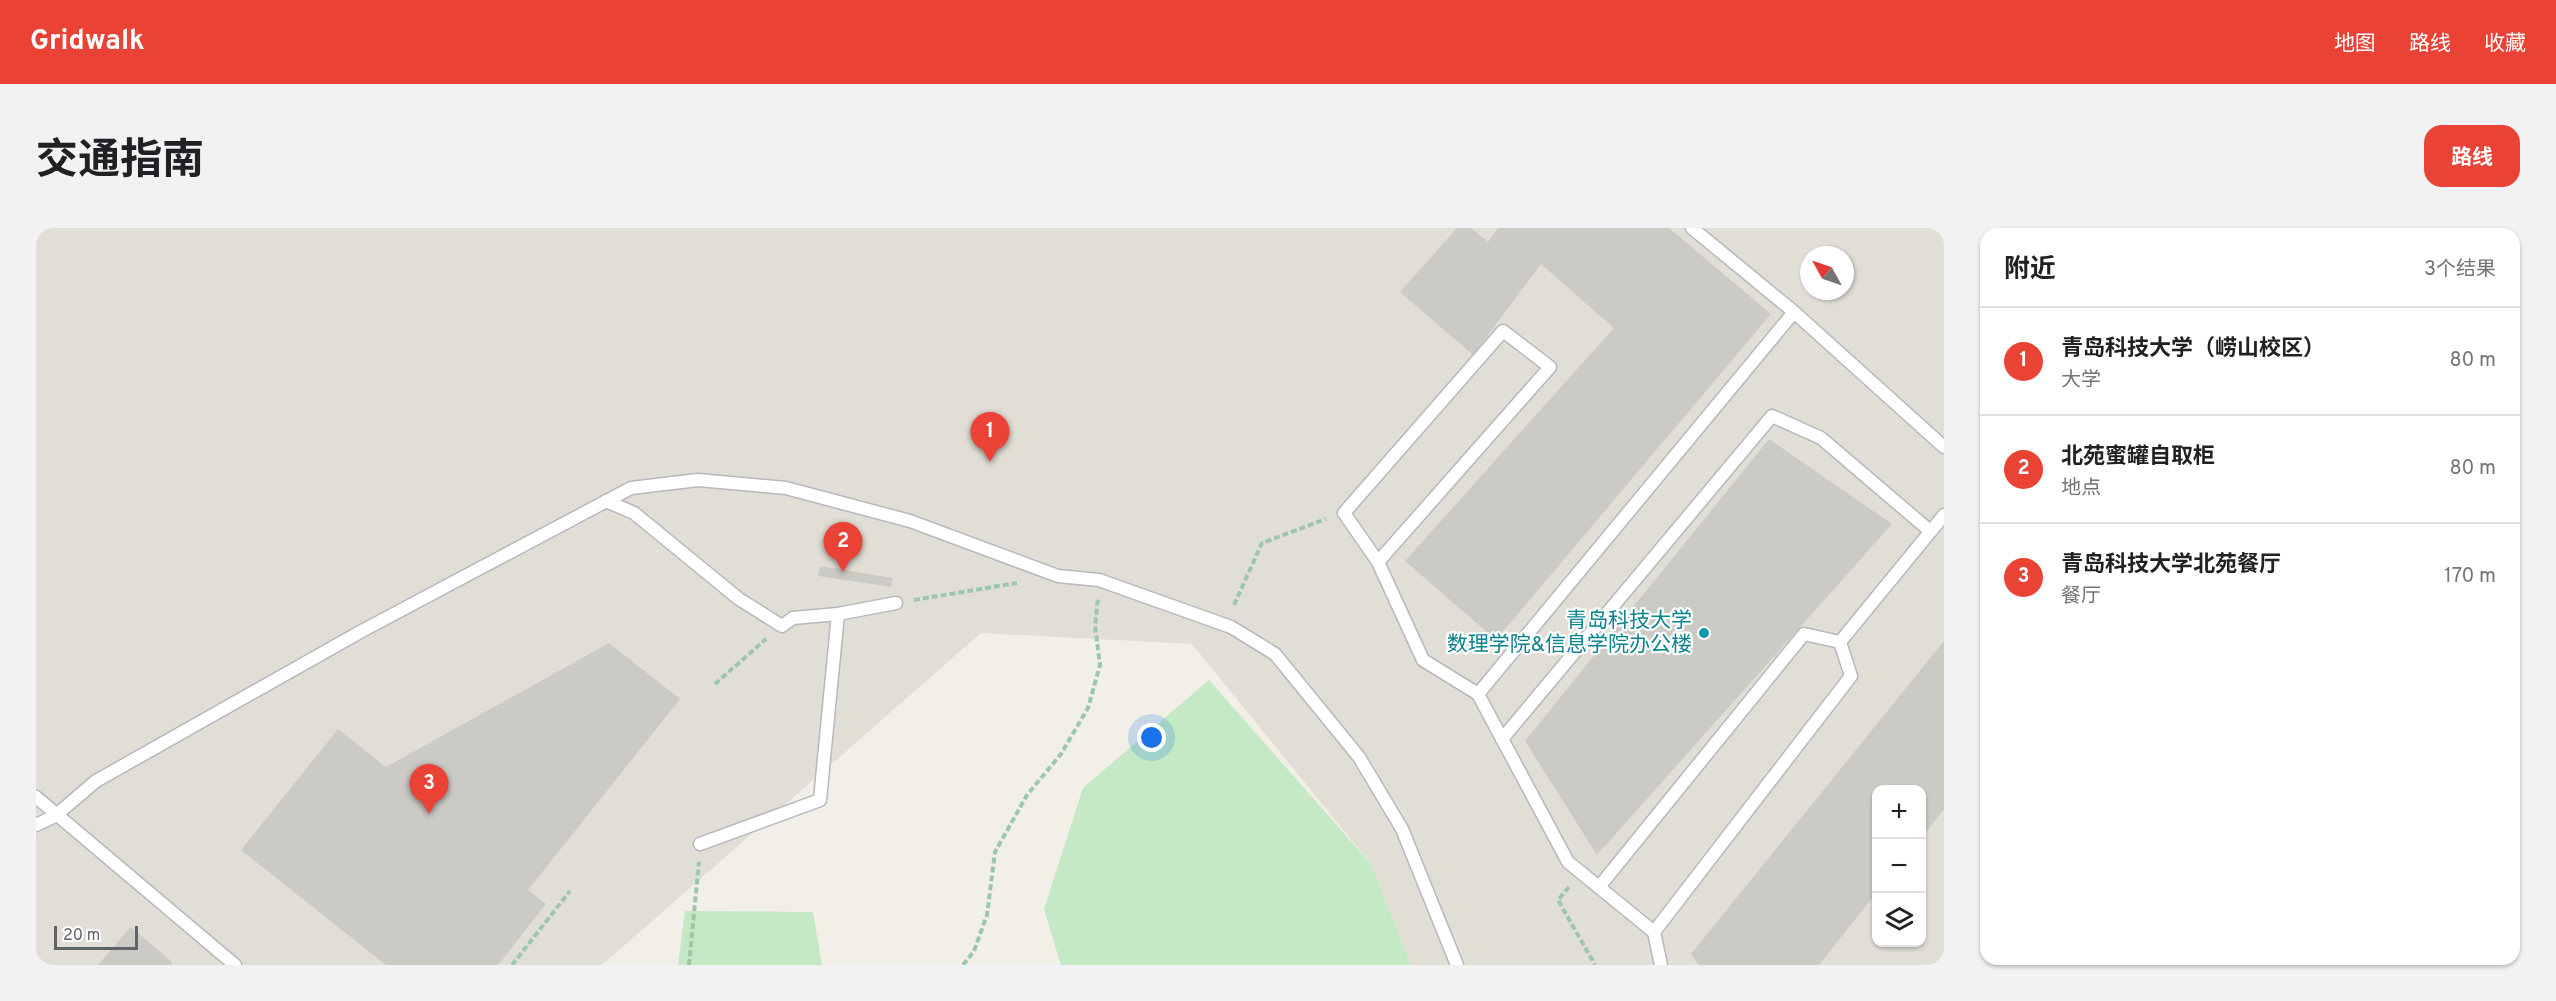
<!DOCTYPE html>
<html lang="zh">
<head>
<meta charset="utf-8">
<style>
	body { margin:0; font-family:Overpass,"Noto Sans SC",sans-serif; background:#f2f2f2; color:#202124 }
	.controls { position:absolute; right:18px; bottom:18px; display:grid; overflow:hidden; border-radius:12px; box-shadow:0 2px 4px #0004 }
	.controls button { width:54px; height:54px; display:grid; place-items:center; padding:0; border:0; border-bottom:2px solid #e0e0e0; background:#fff; color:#202124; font:30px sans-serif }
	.compass { position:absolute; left:1764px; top:18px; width:54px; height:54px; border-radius:50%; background:#fff; box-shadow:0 2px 4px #0004; rotate:310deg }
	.scale { position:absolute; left:18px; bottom:15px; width:84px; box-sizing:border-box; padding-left:6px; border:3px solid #5f6368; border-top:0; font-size:16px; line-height:21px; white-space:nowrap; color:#5f6368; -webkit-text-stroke:4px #fff; paint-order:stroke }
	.you { position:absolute; left:1116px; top:510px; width:21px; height:21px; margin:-15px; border:4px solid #fff; border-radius:50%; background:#1a73e8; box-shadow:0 0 0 9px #1a73e833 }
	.badge { display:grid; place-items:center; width:39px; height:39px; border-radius:50%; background:#ea4335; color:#fff; font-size:20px; font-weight:700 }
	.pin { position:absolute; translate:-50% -50px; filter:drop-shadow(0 2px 3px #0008) }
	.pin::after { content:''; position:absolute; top:32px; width:21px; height:18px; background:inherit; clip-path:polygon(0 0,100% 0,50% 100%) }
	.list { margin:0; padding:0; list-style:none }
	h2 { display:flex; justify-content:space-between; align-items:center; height:78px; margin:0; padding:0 24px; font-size:26px }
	h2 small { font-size:20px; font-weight:400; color:#757577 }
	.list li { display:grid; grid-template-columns:39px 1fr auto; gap:18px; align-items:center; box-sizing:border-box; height:108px; padding:0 24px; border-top:2px solid #e0e0e0 }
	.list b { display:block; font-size:22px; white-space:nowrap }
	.list p { margin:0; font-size:20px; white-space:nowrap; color:#757577 }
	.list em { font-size:20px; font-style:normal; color:#757577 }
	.icon { flex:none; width:33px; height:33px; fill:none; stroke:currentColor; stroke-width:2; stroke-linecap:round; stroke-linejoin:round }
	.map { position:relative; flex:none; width:1908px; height:737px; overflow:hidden; border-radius:18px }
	header { display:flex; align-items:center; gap:36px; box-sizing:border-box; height:84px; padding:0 30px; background:#ea4335; color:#fff }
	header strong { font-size:28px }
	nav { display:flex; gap:33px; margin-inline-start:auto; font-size:21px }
	.intro { display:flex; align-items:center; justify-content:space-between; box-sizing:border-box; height:144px; padding:0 36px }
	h1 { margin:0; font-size:42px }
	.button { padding:15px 27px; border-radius:18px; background:#ea4335; color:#fff; font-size:21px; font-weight:700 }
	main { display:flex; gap:36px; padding:0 36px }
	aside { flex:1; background:#fff; border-radius:18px; box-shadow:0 2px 4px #0004 }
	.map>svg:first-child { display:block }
</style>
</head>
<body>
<header>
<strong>Gridwalk</strong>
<nav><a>地图</a><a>路线</a><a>收藏</a></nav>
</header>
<div class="intro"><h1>交通指南</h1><a class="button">路线</a></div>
<main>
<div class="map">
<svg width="1908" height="737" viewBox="0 0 1908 737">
	<rect width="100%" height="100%" fill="#f1efe8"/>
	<!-- education -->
	<path fill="#e1ded6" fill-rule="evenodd" d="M0 0H1904L1908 3V737H1375L1335 636 1156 416 945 405 566 737H0ZM1773 27H1809V63H1773ZM1840 562H1886V714H1840Z"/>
	<!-- green -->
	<g fill="#c5e8c5">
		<polygon points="1173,452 1335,636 1375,737 1025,737 1008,681 1047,560"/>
		<polygon points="649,683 777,684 786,737 642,737"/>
	</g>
	<!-- building -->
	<g fill="#cccac5">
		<polygon points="1421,0 1435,0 1452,14 1462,0 1633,0 1735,86 1460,412 1369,333 1578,100 1505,36 1437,127 1364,64"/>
		<polygon points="1733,211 1856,296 1561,627 1489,513"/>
		<polygon points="784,338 857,350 855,359 782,348"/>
		<polygon points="1908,413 1908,581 1886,609 1886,561 1840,561 1840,665 1783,737 1663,737 1655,726"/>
		<polygon points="573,415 644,471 492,662 510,676 462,737 350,737 205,622 302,501 350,539"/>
		<polygon points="95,699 135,733 136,737 62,737"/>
	</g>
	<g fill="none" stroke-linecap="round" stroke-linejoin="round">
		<!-- service casing -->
		<g stroke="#b5b8bc" stroke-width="15">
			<g id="service">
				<polyline points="1656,0 1758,84"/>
				<polyline points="570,273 598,285 703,371 746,398 757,390 802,386 860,375"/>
				<polyline points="1342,334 1514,139 1467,103 1308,285 1342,334 1387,432 1442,466"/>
				<polyline points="1466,511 1736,188 1785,210 1894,303"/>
				<polyline points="0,569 199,737"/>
				<polyline points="0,597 19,588 60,553 324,404 595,260 662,252 750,260 874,293 1022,348 1063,352 1195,399 1239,426 1323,529 1366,601 1421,737"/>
				<polyline points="664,616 784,572 802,386"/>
				<polyline points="1563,659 1768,406 1804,414"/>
				<polyline points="1618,704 1532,634 1442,466 1758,84 1908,219"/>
				<polyline points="1625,737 1618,704 1815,448 1804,414 1908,287"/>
			</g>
		</g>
		<!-- path -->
		<g stroke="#9cc7a9" stroke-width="4" stroke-dasharray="6 3" stroke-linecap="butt">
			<polyline points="878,372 981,355"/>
			<polyline points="1198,377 1226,315 1290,291"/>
			<polyline points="679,456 730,411"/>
			<polyline points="1533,659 1522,672 1559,737"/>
			<polyline points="476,737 534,663"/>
			<polyline points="653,737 663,634"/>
			<polyline points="927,737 938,723 951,687 959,624 991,567 1025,526 1052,480 1064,437 1059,398 1062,370"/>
		</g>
		<!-- service -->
		<use href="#service" stroke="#fff" stroke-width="12"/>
	</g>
	<!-- markers -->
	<circle fill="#0f9aa8" stroke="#fff" stroke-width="2" cx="1668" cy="405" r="6"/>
	<g text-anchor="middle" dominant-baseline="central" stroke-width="4.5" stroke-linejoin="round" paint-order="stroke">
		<!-- culture labels -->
		<g font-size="21" fill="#0d838f" stroke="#fff" text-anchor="end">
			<text x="1656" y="393">青岛科技大学<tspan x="1656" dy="24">数理学院&amp;信息学院办公楼</tspan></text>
		</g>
	</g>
</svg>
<div class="controls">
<button>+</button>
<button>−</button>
<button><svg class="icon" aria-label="layers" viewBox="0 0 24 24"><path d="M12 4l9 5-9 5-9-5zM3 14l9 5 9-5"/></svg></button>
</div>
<svg class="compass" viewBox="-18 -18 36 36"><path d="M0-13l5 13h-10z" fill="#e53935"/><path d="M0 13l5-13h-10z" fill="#757577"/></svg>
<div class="scale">20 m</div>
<div class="you"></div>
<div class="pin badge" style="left:954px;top:234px">1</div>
<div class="pin badge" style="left:807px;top:344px">2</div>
<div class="pin badge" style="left:393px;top:586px">3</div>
</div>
<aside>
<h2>附近<small>3个结果</small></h2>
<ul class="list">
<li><span class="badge">1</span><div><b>青岛科技大学（崂山校区）</b><p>大学</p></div><em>80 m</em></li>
<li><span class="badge">2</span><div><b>北苑蜜罐自取柜</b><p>地点</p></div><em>80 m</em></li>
<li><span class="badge">3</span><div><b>青岛科技大学北苑餐厅</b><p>餐厅</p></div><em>170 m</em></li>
</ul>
</aside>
</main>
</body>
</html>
